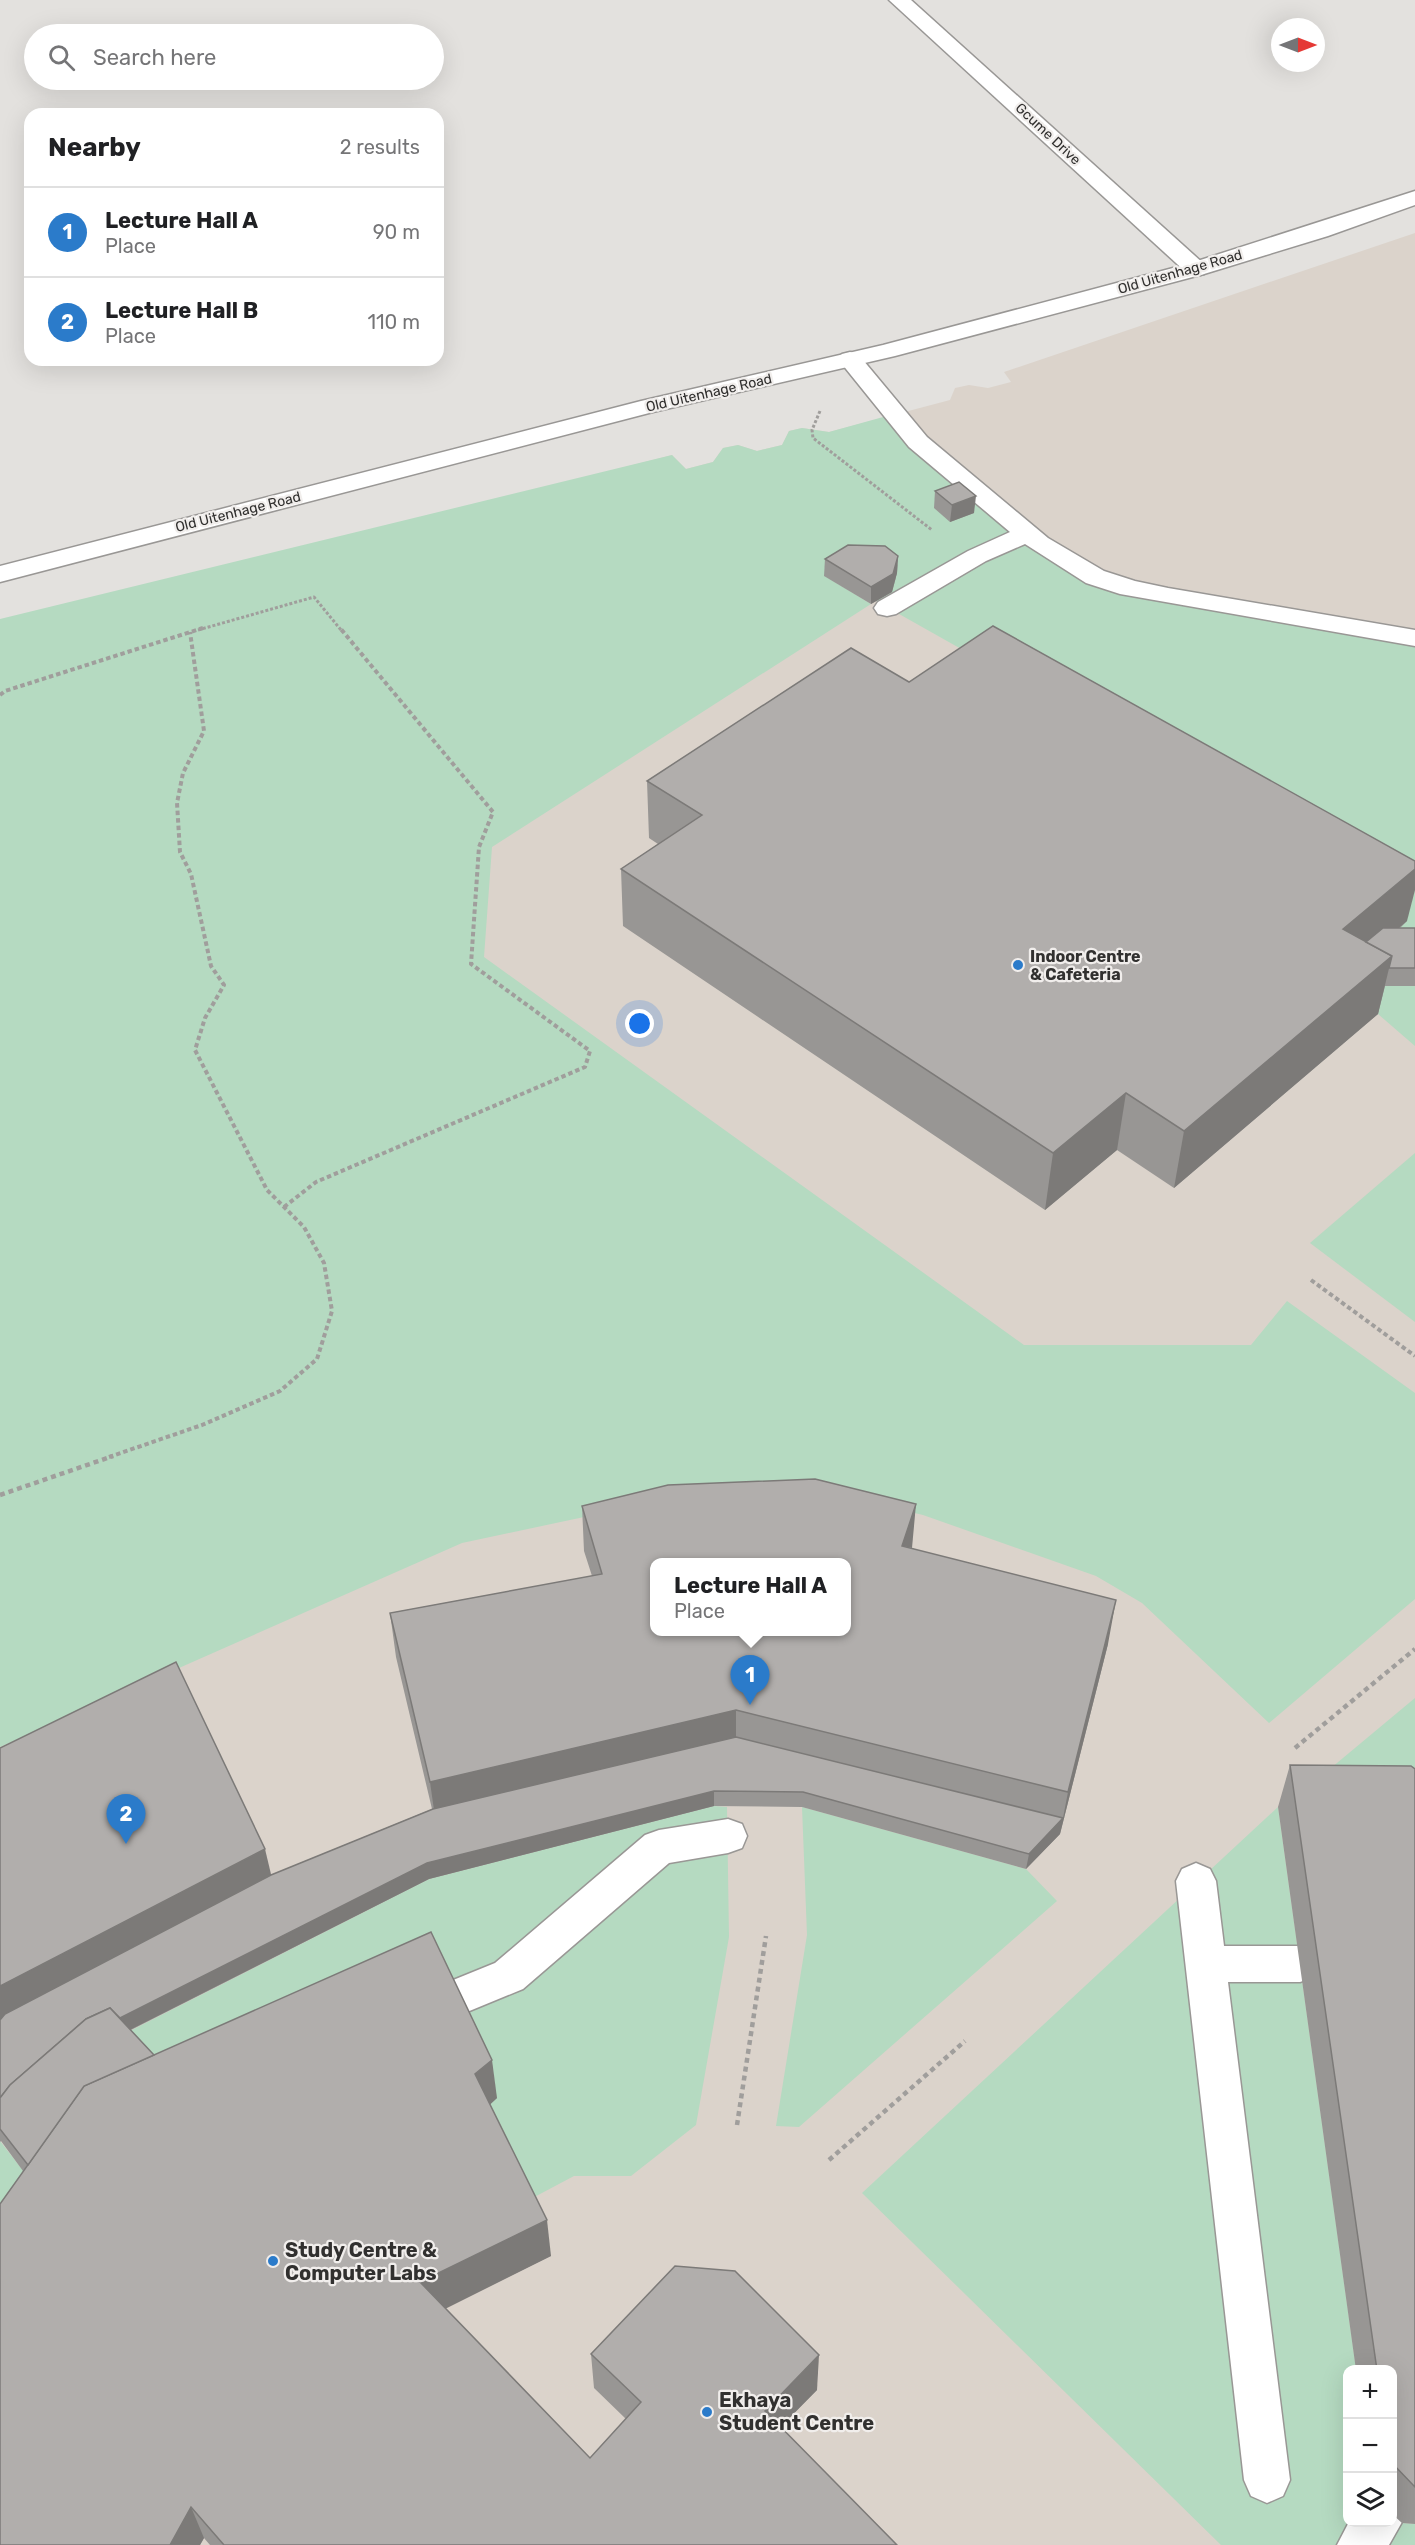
<!DOCTYPE html>
<html lang="en">
<head>
<meta charset="utf-8">
<style>
	body { margin:0; font-family:Rubik,sans-serif; background:#f2f2f2; color:#202124 }
	.controls { position:absolute; right:18px; bottom:18px; display:grid; overflow:hidden; border-radius:12px; box-shadow:0 6px 24px #0002 }
	.controls button { width:54px; height:54px; display:grid; place-items:center; padding:0; border:0; border-bottom:2px solid #e0e0e0; background:#fff; color:#202124; font:30px sans-serif }
	.compass { position:absolute; left:1271px; top:18px; width:54px; height:54px; border-radius:50%; background:#fff; box-shadow:0 6px 24px #0002; rotate:90deg }
	.you { position:absolute; left:640px; top:1024px; width:21px; height:21px; margin:-15px; border:4px solid #fff; border-radius:50%; background:#1a73e8; box-shadow:0 0 0 9px #1a73e833 }
	.badge { display:grid; place-items:center; width:39px; height:39px; border-radius:50%; background:#2b7bca; color:#fff; font-size:20px; font-weight:700 }
	.pin { position:absolute; translate:-50% -50px; filter:drop-shadow(0 2px 3px #0008) }
	.pin::after { content:''; position:absolute; top:32px; width:21px; height:18px; background:inherit; clip-path:polygon(0 0,100% 0,50% 100%) }
	.popup { position:absolute; left:650px; top:1558px; width:201px; height:78px; box-sizing:border-box; display:grid; place-content:center; border-radius:12px; background:#fff; filter:drop-shadow(0 2px 4px #0005); font-size:20px; white-space:nowrap; color:#757577 }
	.popup b { font-size:22px; color:#202124 }
	.popup::after { content:''; position:absolute; left:50%; top:100%; margin-left:-12px; border:12px solid transparent; border-top-color:#fff }
	.list { margin:0; padding:0; list-style:none }
	h2 { display:flex; justify-content:space-between; align-items:center; height:78px; margin:0; padding:0 24px; font-size:26px }
	h2 small { font-size:20px; font-weight:400; color:#757577 }
	.list li { display:grid; grid-template-columns:39px 1fr auto; gap:18px; align-items:center; box-sizing:border-box; height:90px; padding:0 24px; border-top:2px solid #e0e0e0 }
	.list b { display:block; font-size:22px; white-space:nowrap }
	.list p { margin:0; font-size:20px; white-space:nowrap; color:#757577 }
	.list em { font-size:20px; font-style:normal; color:#757577 }
	.icon { flex:none; width:33px; height:33px; fill:none; stroke:currentColor; stroke-width:2; stroke-linecap:round; stroke-linejoin:round }
	.map { position:relative; flex:none; width:1415px; height:2545px; overflow:hidden }
	.search { position:absolute; background:#fff; box-shadow:0 6px 24px #0002; left:24px; top:24px; width:420px; height:66px; display:flex; align-items:center; gap:15px; box-sizing:border-box; padding:0 21px; border-radius:33px; color:#757577; font-size:22px }
	.panel { position:absolute; background:#fff; box-shadow:0 6px 24px #0002; left:24px; top:108px; width:420px; height:258px; border-radius:18px }
	.map>svg:first-child { display:block }
</style>
</head>
<body>
<div class="map">
<svg width="1415" height="2545" viewBox="0 0 1415 2545">
	<rect width="100%" height="100%" fill="#e3e1de"/>
	<!-- built -->
	<path fill="#dbd3cb" fill-rule="evenodd" d="M1415 233V2545H0V628L672 455 686 469 713 462 723 448 738 445 757 451 782 445 789 431 802 428 829 432 950 400 955 388 969 385 988 388 1011 382 1004 372ZM654 1562H846V1632H654ZM1348 2370H1392V2522H1348Z"/>
	<!-- green -->
	<g fill="#b5dac1">
		<polygon points="894,414 1095,577 1415,638 1415,945 1379,945 1372,880 876,601 825,576 871,604 492,847 484,957 1024,1345 1251,1345 1287,1301 1415,1393 1415,1599 1269,1723 1142,1603 1096,1576 923,1515 847,1497 678,1497 462,1543 0,1747 0,619 672,455 686,469 713,462 723,448 738,445 757,451 782,445 789,431 802,428 829,432"/>
		<polygon points="1330,986 1415,986 1415,1046 1378,1014"/>
		<polygon points="1415,1153 1415,1322 1310,1243"/>
		<polygon points="1415,1698 1415,1778 1325,1773"/>
		<polygon points="714,1806 727,1807 729,1937 696,2125 631,2176 574,2176 525,2202 172,2091 120,2036 429,1879"/>
		<polygon points="802,1807 1026,1869 1057,1901 799,2127 776,2126 807,1935"/>
		<polygon points="1278,1807 1356,2369 1348,2370 1348,2522 1392,2522 1393,2514 1402,2523 1415,2524 1415,2545 1221,2545 862,2193"/>
		<polygon points="0,2141 46,2200 0,2265"/>
	</g>
	<g fill="none" stroke-linecap="round" stroke-linejoin="round">
		<!-- lane casing -->
		<g stroke="#999795" stroke-width="3">
			<polygon id="lane" points="850,352 858,354 927,437 1048,538 1104,571 1135,581 1168,588 1415,630 1415,646 1120,594 1086,583 1025,544 986,561 896,614 887,616 878,614 874,608 878,602 968,551 1010,532 909,447 838,359 842,354"/>
		</g>
		<!-- street casing -->
		<g stroke="#999795" stroke-width="3">
			<g id="street">
				<polygon points="889,0 911,0 1204,264 1207,269 1204,274 1196,276 1188,274"/>
				<polygon points="728,1819 742,1824 747,1836 742,1848 728,1853 669,1863 523,1989 450,2019 436,2013 430,2000 436,1987 495,1963 645,1835 659,1830"/>
				<polygon points="1196,1863 1210,1869 1216,1881 1224,1946 1300,1946 1314,1951 1320,1964 1314,1977 1300,1982 1228,1982 1290,2480 1283,2496 1267,2503 1251,2496 1244,2480 1176,1881 1182,1869"/>
				<polygon points="1392,2505 1402,2522 1389,2545 1337,2545 1349,2522 1392,2522"/>
			</g>
		</g>
		<!-- secondary casing -->
		<g stroke="#999795" stroke-width="3">
			<polygon id="secondary" points="1415,191 1415,205 1328,236 1204,274 895,356 653,412 0,582 0,566 641,401 883,345 1188,264"/>
		</g>
		<!-- path-far2 -->
		<g stroke="#a09e9c" stroke-width="3" stroke-dasharray="3 2" stroke-linecap="butt">
			<polyline points="820,411 812,430 813,438 932,530"/>
			<polyline points="198,630 314,597 341,630"/>
		</g>
		<!-- path-far1 -->
		<g stroke="#a09e9c" stroke-width="4" stroke-dasharray="4.5 3" stroke-linecap="butt">
			<polyline points="0,695 5,691 203,628"/>
			<polyline points="284,1207 316,1182 585,1067 590,1051 471,964 479,847 493,812 340,628"/>
			<polyline points="1311,1280 1415,1356"/>
			<polyline points="109,1457 202,1425 280,1391 317,1359 332,1311 324,1263 304,1227 267,1190 195,1050 205,1018 224,985 211,966 191,874 180,852 177,803 183,773 204,731 190,632"/>
		</g>
		<!-- path -->
		<g stroke="#a09e9c" stroke-width="4.5" stroke-dasharray="5 4" stroke-linecap="butt">
			<polyline points="0,1495 113,1456"/>
			<polyline points="1295,1748 1415,1649"/>
			<polyline points="737,2125 766,1936"/>
			<polyline points="829,2160 965,2041"/>
		</g>
		<!-- lane -->
		<use href="#lane" fill="#fff" fill-rule="evenodd"/>
		<!-- street -->
		<use href="#street" fill="#fff" fill-rule="evenodd"/>
		<!-- secondary -->
		<use href="#secondary" fill="#fff" fill-rule="evenodd"/>
	</g>
	<!-- wall -->
	<g fill="#989694">
		<polygon points="935,491 974,513 950,522 934,508"/>
		<polygon points="898,556 897,573 892,592 871,604 824,576 825,559"/>
		<polygon points="909,682 1407,921 1400,928 1415,928 1415,986 1385,986 1378,1014 1174,1188 1117,1150 1045,1210 623,926 621,869 658,844 649,838 647,781"/>
		<polygon points="582,1506 912,1548 1108,1644 1060,1834 1026,1869 802,1807 714,1806 429,1879 131,2030 154,2055 497,2098 490,2104 551,2256 445,2308 590,2458 626,2419 594,2388 591,2354 817,2390 780,2427 897,2545 210,2545 204,2538 200,2545 0,2545 23,2171 1,2141 0,2142 0,1748 271,1875 432,1809 396,1657 390,1613 592,1576 584,1551"/>
		<polygon points="1290,1765 1415,1769 1415,2524 1402,2523 1392,2514 1392,2370 1356,2370 1278,1807"/>
	</g>
	<!-- shaded-wall -->
	<g fill="#7c7a78">
		<polygon points="976,496 974,513 950,522 952,505"/>
		<polygon points="898,556 897,573 892,592 871,604 871,587"/>
		<polygon points="1415,869 1415,890 1407,921 1351,968 1343,929"/>
		<polygon points="1392,956 1378,1014 1174,1188 1184,1131"/>
		<polygon points="1126,1093 1117,1150 1045,1210 1053,1153"/>
		<polygon points="916,1504 912,1548 902,1546"/>
		<polygon points="1116,1600 1108,1644 1060,1834 1026,1869 1029,1854 1063,1818 1068,1792"/>
		<polygon points="736,1710 736,1753 436,1824 430,1782"/>
		<polygon points="714,1791 714,1806 429,1879 96,2047 91,2033 427,1863"/>
		<polygon points="265,1849 275,1891 0,2043 0,1986"/>
		<polygon points="492,2060 497,2098 481,2113 475,2074"/>
		<polygon points="547,2220 551,2256 427,2318 420,2282"/>
		<polygon points="819,2355 817,2390 764,2444 765,2411"/>
		<polygon points="191,2507 204,2538 200,2545 170,2545"/>
	</g>
	<!-- building -->
	<g fill="#b1aeac" stroke="#7c7a78" stroke-width="1.5" fill-rule="evenodd">
		<polygon points="959,482 976,496 952,505 935,491"/>
		<polygon points="848,545 885,546 898,556 893,574 871,587 825,559"/>
		<polygon points="993,626 1415,861 1415,869 1343,929 1392,956 1184,1131 1126,1093 1053,1153 621,869 702,815 647,781 851,648 909,682"/>
		<polygon points="1383,928 1415,928 1415,968 1389,968 1392,956 1366,942"/>
		<path d="M815 1479 916 1504 902 1546 1116 1600 1068 1792 736 1710 430 1782 390 1613 602 1574 582 1506 668 1485ZM654 1563H846V1632H654Z"/>
		<polygon points="176,1662 265,1849 0,1986 0,1748"/>
		<polygon points="736,1737 1063,1818 1029,1854 803,1792 714,1791 427,1863 120,2018 110,2008 86,2019 10,2085 0,2098 0,2020 5,2014 271,1875 433,1809"/>
		<polygon points="1290,1765 1411,1766 1415,1769 1415,2487 1392,2463 1392,2370 1377,2370"/>
		<polygon points="431,1932 492,2060 475,2074 547,2220 420,2282 590,2458 641,2402 591,2354 675,2266 735,2271 819,2355 765,2411 897,2545 224,2545 191,2507 170,2545 0,2545 0,2204 84,2086"/>
		<polygon points="110,2008 154,2055 84,2086 28,2165 0,2129 0,2098 10,2085 86,2019"/>
	</g>
	<!-- markers -->
	<g fill="#2b7bca" stroke="#f1eeec" stroke-width="2">
		<circle cx="1018" cy="965" r="6"/>
		<circle cx="273" cy="2261" r="6"/>
		<circle cx="707" cy="2412" r="6"/>
	</g>
	<g text-anchor="middle" dominant-baseline="central" stroke-width="4.5" stroke-linejoin="round" paint-order="stroke">
		<!-- far-street labels -->
		<g font-size="14" fill="#31302f" stroke="#f1eeec">
			<text transform="translate(1048 134) rotate(43)">Gcume Drive</text>
			<text transform="translate(1180 272) rotate(-16)">Old Uitenhage Road</text>
			<text transform="translate(709 393) rotate(-13)">Old Uitenhage Road</text>
			<text transform="translate(238 512) rotate(-14)">Old Uitenhage Road</text>
		</g>
		<!-- poi labels -->
		<g font-size="16" font-weight="bold" fill="#31302f" stroke="#f1eeec" text-anchor="start">
			<text x="1030" y="956">Indoor Centre<tspan x="1030" dy="18">&amp; Cafeteria</tspan></text>
		</g>
		<!-- near-poi labels -->
		<g font-size="20" font-weight="bold" fill="#31302f" stroke="#f1eeec" text-anchor="start">
			<text x="285" y="2250">Study Centre &amp;<tspan x="285" dy="23">Computer Labs</tspan></text>
			<text x="719" y="2400">Ekhaya<tspan x="719" dy="23">Student Centre</tspan></text>
		</g>
	</g>
</svg>
<div class="controls">
<button>+</button>
<button>−</button>
<button><svg class="icon" aria-label="layers" viewBox="0 0 24 24"><path d="M12 4l9 5-9 5-9-5zM3 14l9 5 9-5"/></svg></button>
</div>
<svg class="compass" viewBox="-18 -18 36 36"><path d="M0-13l5 13h-10z" fill="#e53935"/><path d="M0 13l5-13h-10z" fill="#757577"/></svg>
<div class="you"></div>
<div class="pin badge" style="left:750px;top:1705px">1</div>
<div class="popup"><b>Lecture Hall A</b>Place</div>
<div class="pin badge" style="left:126px;top:1844px">2</div>
<div class="search"><svg class="icon" aria-label="search" viewBox="0 0 24 24"><circle cx="10" cy="10" r="6"/><path d="M15 15l6 6"/></svg>Search here</div>
<section class="panel">
<h2>Nearby<small>2 results</small></h2>
<ul class="list">
<li><span class="badge">1</span><div><b>Lecture Hall A</b><p>Place</p></div><em>90 m</em></li>
<li><span class="badge">2</span><div><b>Lecture Hall B</b><p>Place</p></div><em>110 m</em></li>
</ul>
</section>
</div>
</body>
</html>
